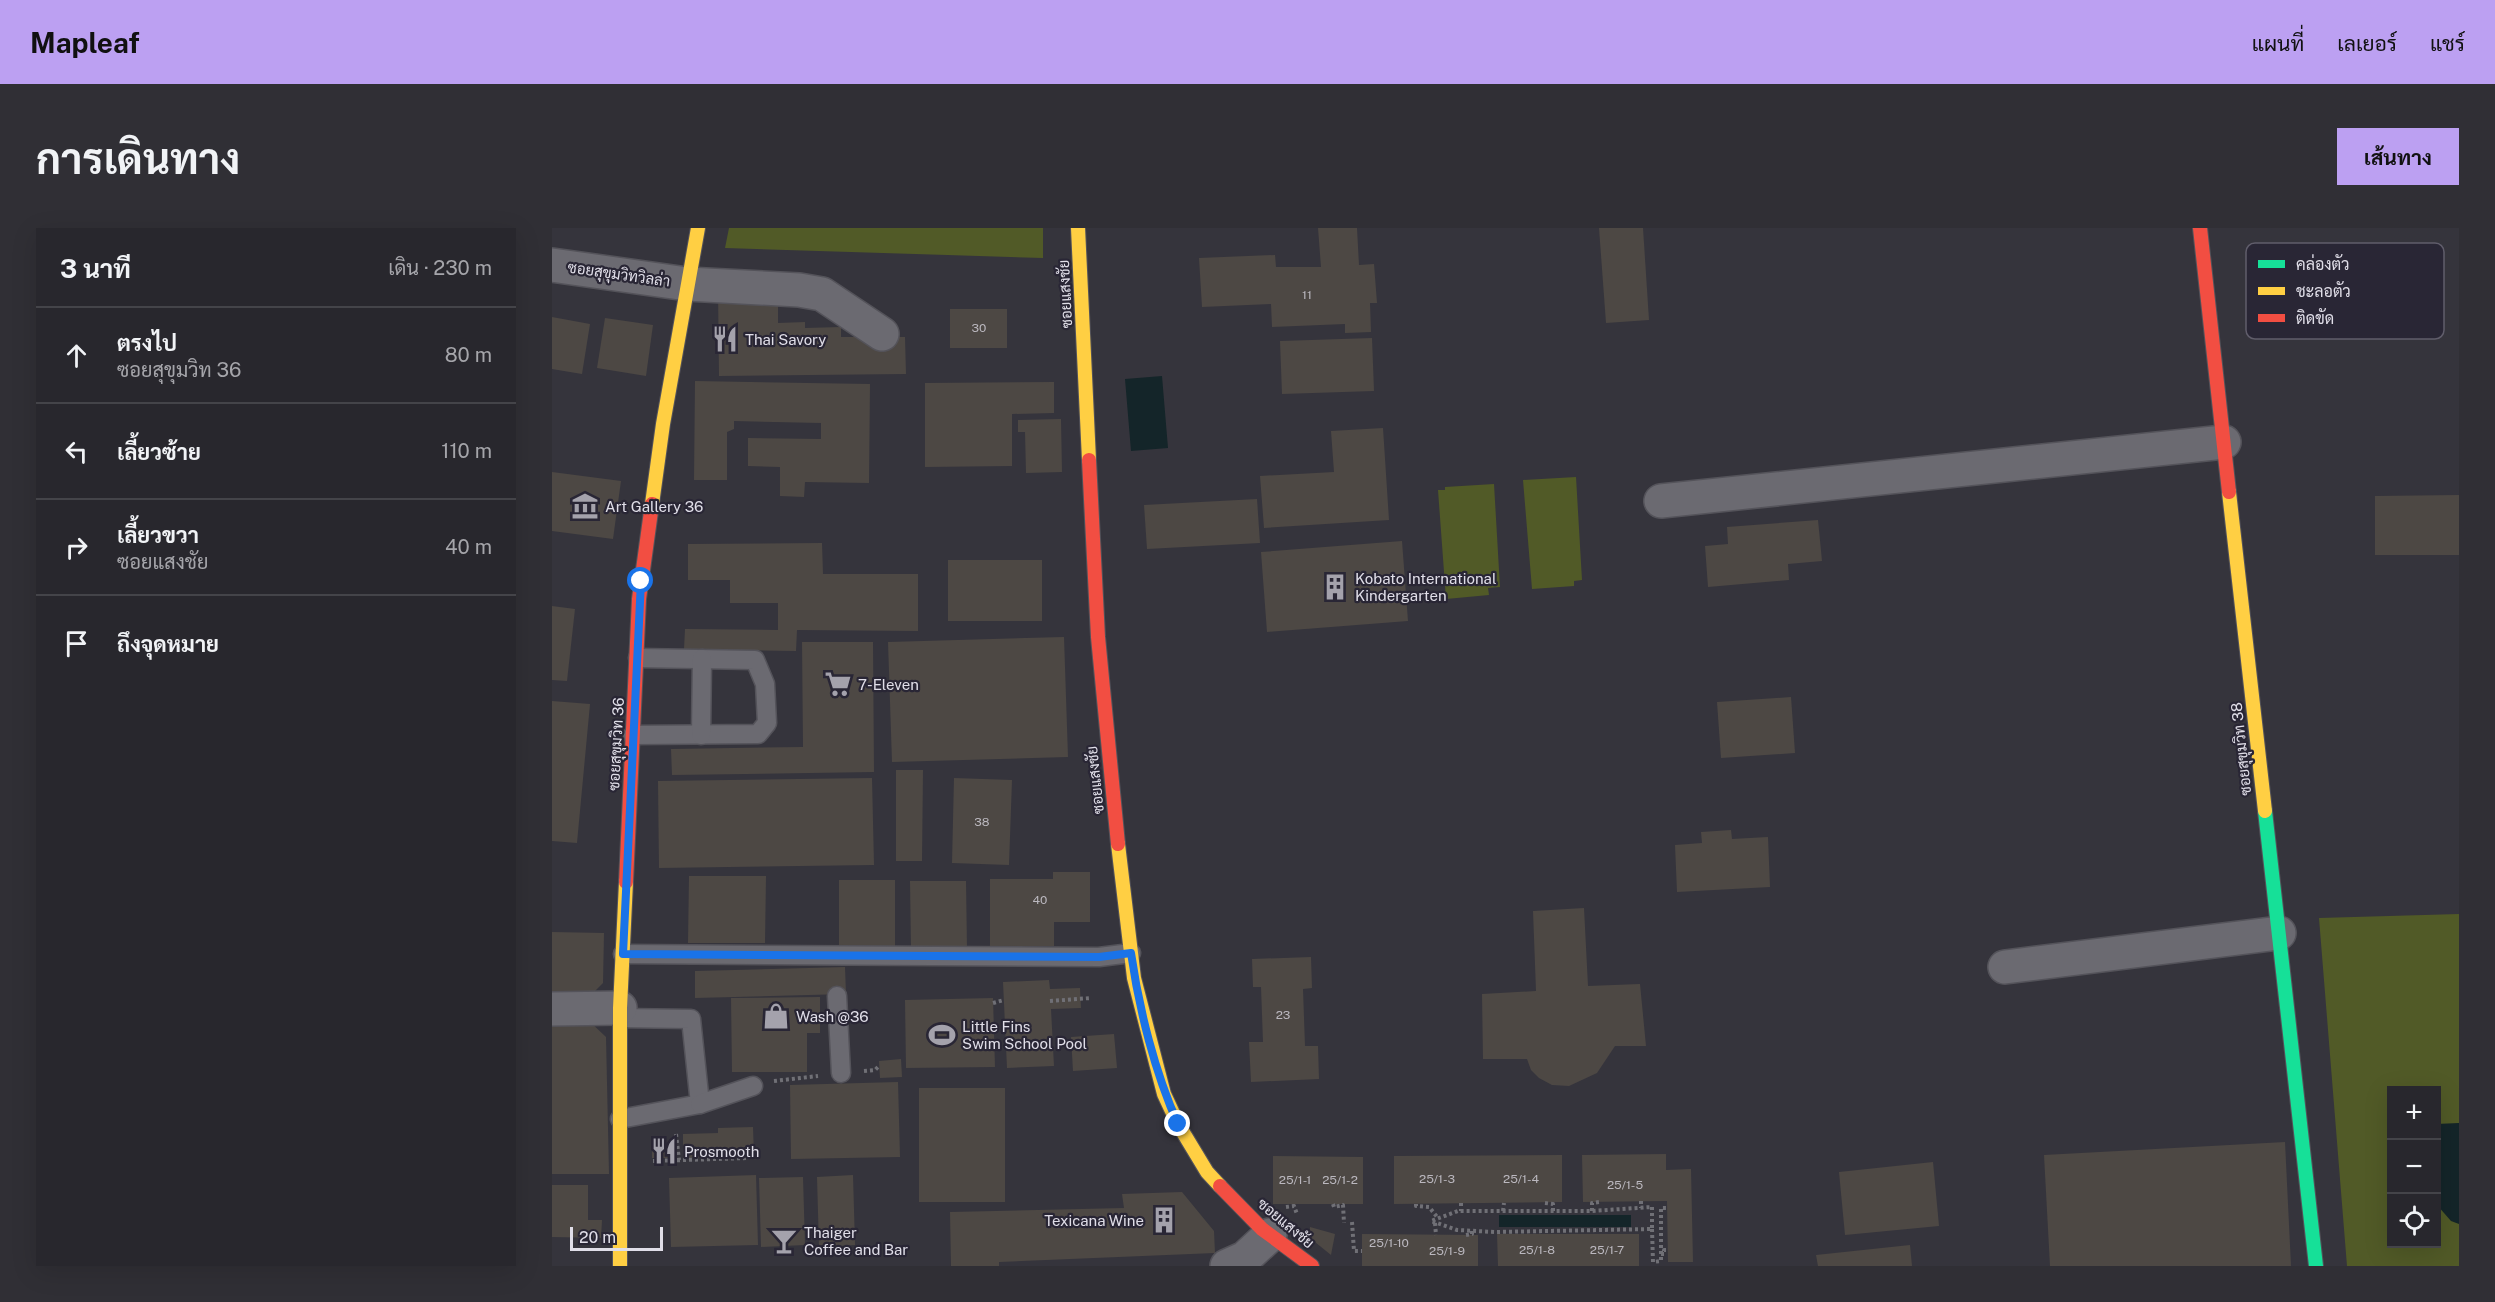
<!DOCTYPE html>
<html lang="th">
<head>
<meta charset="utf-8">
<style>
	body { margin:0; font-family:"Public Sans",Sarabun,sans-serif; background:#302f35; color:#f1f3f6 }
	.controls { position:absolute; right:18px; bottom:18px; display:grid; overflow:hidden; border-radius:0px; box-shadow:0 6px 24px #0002 }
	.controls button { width:54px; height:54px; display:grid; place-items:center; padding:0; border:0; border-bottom:2px solid #444449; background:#28272d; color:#f1f3f6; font:30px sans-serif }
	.scale { position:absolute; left:18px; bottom:15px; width:93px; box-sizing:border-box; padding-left:6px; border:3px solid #e0dee8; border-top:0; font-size:16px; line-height:21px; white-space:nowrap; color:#e0dee8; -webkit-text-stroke:4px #292635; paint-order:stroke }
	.stop { position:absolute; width:18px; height:18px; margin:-14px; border:4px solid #1a73e8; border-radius:50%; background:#fff }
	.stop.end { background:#1a73e8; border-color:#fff; box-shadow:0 2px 6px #0008 }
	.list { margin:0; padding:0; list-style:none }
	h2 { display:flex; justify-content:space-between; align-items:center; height:78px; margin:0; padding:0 24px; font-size:26px }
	h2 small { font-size:20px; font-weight:400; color:#a5a5aa }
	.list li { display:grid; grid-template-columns:39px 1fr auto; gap:18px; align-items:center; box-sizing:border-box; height:96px; padding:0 24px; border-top:2px solid #444449 }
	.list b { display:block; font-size:22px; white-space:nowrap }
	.list p { margin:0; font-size:20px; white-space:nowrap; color:#a5a5aa }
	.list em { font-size:20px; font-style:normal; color:#a5a5aa }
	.icon { flex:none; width:33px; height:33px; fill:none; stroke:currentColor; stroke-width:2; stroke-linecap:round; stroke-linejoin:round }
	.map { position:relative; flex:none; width:1907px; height:1038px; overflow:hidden; border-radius:0px }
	header { display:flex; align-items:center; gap:36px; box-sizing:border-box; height:84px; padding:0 30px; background:#bca0f2; color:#111 }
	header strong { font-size:28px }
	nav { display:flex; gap:33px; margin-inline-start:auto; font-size:21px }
	.intro { display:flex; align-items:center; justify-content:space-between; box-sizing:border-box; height:144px; padding:0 36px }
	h1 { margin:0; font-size:42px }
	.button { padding:15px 27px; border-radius:0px; background:#bca0f2; color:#111; font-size:21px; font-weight:700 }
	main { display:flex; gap:36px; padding:0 36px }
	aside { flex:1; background:#28272d; border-radius:0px; box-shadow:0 6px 24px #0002 }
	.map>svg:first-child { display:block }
</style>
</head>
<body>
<header>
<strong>Mapleaf</strong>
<nav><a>แผนที่</a><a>เลเยอร์</a><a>แชร์</a></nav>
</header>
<div class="intro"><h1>การเดินทาง</h1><a class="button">เส้นทาง</a></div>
<main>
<aside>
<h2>3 นาที<small>เดิน · 230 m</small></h2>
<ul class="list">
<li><svg class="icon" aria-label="ahead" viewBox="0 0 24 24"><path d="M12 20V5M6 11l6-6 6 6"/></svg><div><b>ตรงไป</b><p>ซอยสุขุมวิท 36</p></div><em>80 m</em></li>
<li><svg class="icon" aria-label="left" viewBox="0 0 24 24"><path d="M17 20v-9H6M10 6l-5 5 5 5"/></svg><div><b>เลี้ยวซ้าย</b></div><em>110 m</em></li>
<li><svg class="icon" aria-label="right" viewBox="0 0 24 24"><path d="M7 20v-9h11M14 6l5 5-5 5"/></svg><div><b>เลี้ยวขวา</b><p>ซอยแสงชัย</p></div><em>40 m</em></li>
<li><svg class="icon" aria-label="arrive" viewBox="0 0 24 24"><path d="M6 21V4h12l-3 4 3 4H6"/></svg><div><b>ถึงจุดหมาย</b></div></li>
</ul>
</aside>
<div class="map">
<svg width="1907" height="1038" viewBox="0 0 1907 1038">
	<rect width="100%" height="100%" fill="#35343c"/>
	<!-- green -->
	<g fill="#515a27" fill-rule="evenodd">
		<polygon points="177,0 491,0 491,30 173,20"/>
		<polygon points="1024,249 1030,352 1022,353 1022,358 980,361 971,252"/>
		<polygon points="942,256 948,359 936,360 937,367 894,371 886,262 893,262 893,259"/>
		<path d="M1907 686V1038H1795L1767 690ZM1840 862H1884V1016H1840Z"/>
	</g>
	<!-- water -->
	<g fill="#142529">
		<polygon points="610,148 616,220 579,223 573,151"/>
		<polygon points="1907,895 1907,996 1899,993 1885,977 1884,896"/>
		<rect x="947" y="987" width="132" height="12"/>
	</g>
	<!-- building -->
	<g fill="#4d4844">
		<polygon points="766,0 805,0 807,37 822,36 825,75 818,75 819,104 793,105 793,96 720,99 719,76 650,79 647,30 723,27 724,39 769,39"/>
		<polygon points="1047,0 1091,0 1097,92 1054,95"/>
		<polygon points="166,61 226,61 226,95 253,94 253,100 289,99 289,109 353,109 354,146 167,148"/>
		<rect x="398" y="81" width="57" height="39"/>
		<polygon points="0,89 38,96 30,146 0,141"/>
		<polygon points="53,90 101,97 94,148 45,140"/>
		<polygon points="820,110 822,163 730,166 728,113"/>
		<polygon points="143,153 318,156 317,255 253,254 252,269 228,268 228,239 196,238 196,210 269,211 269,195 182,193 182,201 175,204 175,252 142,252"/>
		<polygon points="502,154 502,185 460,186 460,238 373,239 373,155"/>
		<polygon points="509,191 510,244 474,245 473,204 466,204 466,192"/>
		<polygon points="831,200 837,292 712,300 708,248 782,244 779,203"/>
		<polygon points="0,244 69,253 61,311 0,303"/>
		<polygon points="1907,267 1907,327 1823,327 1823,268"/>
		<polygon points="705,271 708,315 595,321 592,277"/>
		<polygon points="1266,292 1270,333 1236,336 1237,352 1156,359 1153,318 1176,316 1175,299"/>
		<polygon points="850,313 856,393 715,404 709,324"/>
		<polygon points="270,315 271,346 366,346 366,403 245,402 244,423 132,421 133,401 226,402 226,375 178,375 178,352 136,352 136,316"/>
		<rect x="396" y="332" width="94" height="61"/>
		<polygon points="0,378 23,381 15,453 0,452"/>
		<polygon points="512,409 516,529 340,534 336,414"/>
		<polygon points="250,414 321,414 322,544 120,547 119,521 251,519"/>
		<polygon points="1239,469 1243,525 1169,530 1165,474"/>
		<polygon points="0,473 38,476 25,615 0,613"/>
		<polygon points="344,542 371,542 370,633 344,633"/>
		<polygon points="320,550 322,637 107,640 106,553"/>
		<polygon points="402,550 460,552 457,637 400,635"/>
		<polygon points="1179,602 1180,611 1216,609 1218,659 1125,664 1123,617 1150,615 1149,604"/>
		<polygon points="501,644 538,644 538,694 502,694 502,718 438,718 438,651 501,651"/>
		<polygon points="137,648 214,648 213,715 136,715"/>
		<rect x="287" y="652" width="56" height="68"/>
		<polygon points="358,653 414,653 415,721 359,721"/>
		<polygon points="1032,680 1036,758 1088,756 1094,818 1063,818 1045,845 1017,858 1000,857 987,850 979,842 975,831 931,831 930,766 984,763 981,683"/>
		<polygon points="0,704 52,705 51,755 30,776 0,776"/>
		<polygon points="759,729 760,760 751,761 753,818 766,818 767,851 699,854 697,814 711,814 709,759 701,759 700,731"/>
		<polygon points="293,739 294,766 143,770 143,743"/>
		<polygon points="497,752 498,761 528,760 529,780 499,781 502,838 455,840 451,754"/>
		<polygon points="268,769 268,805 255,805 255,844 180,844 179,770"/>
		<polygon points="441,770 443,839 354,840 353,772"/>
		<polygon points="0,792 36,792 54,809 57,946 0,946"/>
		<polygon points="562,806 565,840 521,843 519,809"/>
		<polygon points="349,831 350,849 328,850 327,833"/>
		<polygon points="346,854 348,929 239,931 238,857"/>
		<rect x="367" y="860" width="86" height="114"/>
		<polygon points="201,899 202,928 131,930 131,906 166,905 166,900"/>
		<polygon points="1733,914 1739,1038 1498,1038 1492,927"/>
		<rect x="100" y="916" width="24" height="14"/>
		<polygon points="1114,926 1114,942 1139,941 1141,1034 1116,1034 1115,973 1031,974 1030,927"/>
		<polygon points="1010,927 1010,974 842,976 842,928"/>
		<polygon points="721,928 811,929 811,976 721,976"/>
		<polygon points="1381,934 1387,998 1293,1007 1287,944"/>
		<polygon points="204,947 206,1017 119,1019 117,950"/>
		<polygon points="301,947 303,1017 267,1019 265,949"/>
		<polygon points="251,949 253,1017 209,1019 207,950"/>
		<polygon points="0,957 36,957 36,992 50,992 49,1010 0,1009"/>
		<polygon points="630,964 662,1003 663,1025 447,1034 447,1038 399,1038 398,984 572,980 570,966"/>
		<polygon points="758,999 783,1006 779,1027 758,1010"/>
		<polygon points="810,1006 926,1007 926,1038 810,1038"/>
		<polygon points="945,1006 1087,1006 1087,1038 946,1038"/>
		<polygon points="1358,1017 1360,1038 1266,1038 1264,1027"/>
	</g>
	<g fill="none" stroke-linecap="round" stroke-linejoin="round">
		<!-- lane casing -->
		<g stroke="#54535a" stroke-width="21">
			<g id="lane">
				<polyline points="81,507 206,506 215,495 213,456 203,432 86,430"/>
				<polyline points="149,507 150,431"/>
				<polyline points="71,726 547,729 579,725"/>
				<polyline points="285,768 289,845"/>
				<polyline points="68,790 139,791 148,876 68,891"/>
				<polyline points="148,876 201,858"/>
			</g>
		</g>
		<!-- street casing -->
		<g stroke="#54535a" stroke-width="36">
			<g id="street">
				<polyline points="0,37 135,56 247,62 270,66 330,106"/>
				<polyline points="1109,273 1672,214"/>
				<polyline points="1453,739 1727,705"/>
				<polyline points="0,781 68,780"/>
				<polyline points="675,1038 693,1030 718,1007"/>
			</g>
		</g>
		<!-- fast casing -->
		<g stroke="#54535a" stroke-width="16">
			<polyline id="fast" points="1713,583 1764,1038"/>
		</g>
		<!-- slow casing -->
		<g stroke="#54535a" stroke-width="16">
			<g id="slow">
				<polyline points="526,0 537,232"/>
				<polyline points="1677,264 1713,583"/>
				<polyline points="100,276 111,196 146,0"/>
				<polyline points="566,616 582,750 612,866 626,896 655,944 668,958"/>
				<polyline points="68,1038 68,780 74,654"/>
			</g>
		</g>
		<!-- jam casing -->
		<g stroke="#54535a" stroke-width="16">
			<g id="jam">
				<polyline points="1648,0 1677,264"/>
				<polyline points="537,232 546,409 566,616"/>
				<polyline points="74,654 87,371 100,276"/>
				<polyline points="668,958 710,1001 760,1038"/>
			</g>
		</g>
		<!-- path -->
		<g stroke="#707076" stroke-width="4" stroke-dasharray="3 3" stroke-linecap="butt">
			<polyline points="498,773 539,770"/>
			<polyline points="441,775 452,772"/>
			<polyline points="312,843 323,842 327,838"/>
			<polyline points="222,853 266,848"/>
			<polyline points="124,906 127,932"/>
			<polyline points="101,933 196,930"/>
			<polyline points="1089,973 1089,980"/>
			<polyline points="909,975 909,983"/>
			<polyline points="993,975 1001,976 1001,983"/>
			<polyline points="781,976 782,979 791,977 792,995"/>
			<polyline points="864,976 864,978 877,979 886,990"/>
			<polyline points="734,979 742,978 745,986"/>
			<polygon points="1100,979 1100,1001 943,1004 905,1002 879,993 906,983 1040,983"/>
			<polyline points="951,983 952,975"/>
			<polyline points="1040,983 1040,975 1047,974"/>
			<polyline points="800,994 802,1023 810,1023"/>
			<polyline points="883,995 884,1007"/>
			<polyline points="1100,1001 1101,1034 1109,1033 1109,980 1115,980"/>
			<polyline points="914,1007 920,1006 920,1003"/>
			<polyline points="1109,1026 1112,1026 1112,1022 1116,1022"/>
		</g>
		<!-- lane -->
		<use href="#lane" stroke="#6b6a71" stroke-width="18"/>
		<!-- street -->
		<use href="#street" stroke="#6b6a71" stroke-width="33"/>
		<!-- fast -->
		<use href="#fast" stroke="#16e098" stroke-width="14"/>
		<!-- slow -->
		<use href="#slow" stroke="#ffcf43" stroke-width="14"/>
		<!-- jam -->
		<use href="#jam" stroke="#f24e42" stroke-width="14"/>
	</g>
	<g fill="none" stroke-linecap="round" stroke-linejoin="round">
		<!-- route -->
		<path stroke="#1a73e8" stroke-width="8" d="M89 353 71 726 547 729 579 725C587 781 603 845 626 896"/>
	</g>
	<!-- icons -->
	<defs>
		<g id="restaurant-bare" transform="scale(2.07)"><path d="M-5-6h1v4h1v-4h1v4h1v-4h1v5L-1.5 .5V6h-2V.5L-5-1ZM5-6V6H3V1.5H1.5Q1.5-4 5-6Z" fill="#a4a2ac" stroke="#292635" stroke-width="2.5" paint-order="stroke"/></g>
		<g id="museum-bare" transform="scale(2.07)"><path d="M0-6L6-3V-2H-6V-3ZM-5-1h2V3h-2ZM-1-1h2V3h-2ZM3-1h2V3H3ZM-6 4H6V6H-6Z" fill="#a4a2ac" stroke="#292635" stroke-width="2.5" paint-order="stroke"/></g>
		<g id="building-bare" transform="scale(2.07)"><path d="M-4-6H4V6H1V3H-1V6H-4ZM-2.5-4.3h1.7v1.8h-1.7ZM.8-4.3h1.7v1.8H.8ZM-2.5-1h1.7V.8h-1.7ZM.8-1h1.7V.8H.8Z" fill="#a4a2ac" stroke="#292635" stroke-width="2.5" paint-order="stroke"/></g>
		<g id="supermarket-bare" transform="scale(2.07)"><path d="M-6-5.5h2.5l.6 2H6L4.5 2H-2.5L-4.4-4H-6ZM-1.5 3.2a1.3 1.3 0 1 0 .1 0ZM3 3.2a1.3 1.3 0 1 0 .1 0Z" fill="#a4a2ac" stroke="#292635" stroke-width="2.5" paint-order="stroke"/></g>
		<g id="shop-bare" transform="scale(2.07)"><path d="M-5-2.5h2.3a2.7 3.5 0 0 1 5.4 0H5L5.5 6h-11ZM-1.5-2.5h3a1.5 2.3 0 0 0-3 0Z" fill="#a4a2ac" stroke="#292635" stroke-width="2.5" paint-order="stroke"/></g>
		<g id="stadium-bare" transform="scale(2.07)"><path d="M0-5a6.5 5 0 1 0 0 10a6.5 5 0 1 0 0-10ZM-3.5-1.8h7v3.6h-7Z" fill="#a4a2ac" stroke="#292635" stroke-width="2.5" paint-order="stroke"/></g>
		<g id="bar-bare" transform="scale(2.07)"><path d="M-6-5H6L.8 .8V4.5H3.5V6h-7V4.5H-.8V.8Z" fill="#a4a2ac" stroke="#292635" stroke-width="2.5" paint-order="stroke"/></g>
	</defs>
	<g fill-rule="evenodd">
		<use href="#restaurant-bare" x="173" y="111"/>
		<use href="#museum-bare" x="33" y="278"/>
		<use href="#building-bare" x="783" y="359"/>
		<use href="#supermarket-bare" x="286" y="456"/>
		<use href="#shop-bare" x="224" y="788"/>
		<use href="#stadium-bare" x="390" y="807"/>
		<use href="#restaurant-bare" x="112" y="923"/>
		<use href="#building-bare" x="612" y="992"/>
		<use href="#bar-bare" x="232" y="1013"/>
	</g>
	<g text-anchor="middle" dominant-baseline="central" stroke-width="4.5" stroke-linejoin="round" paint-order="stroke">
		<!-- number labels -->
		<g font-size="12" fill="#bbb8bf">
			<text x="755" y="67">11</text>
			<text x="427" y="100">30</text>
			<text x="430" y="594">38</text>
			<text x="488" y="672">40</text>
			<text x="731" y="787">23</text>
			<text x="885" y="951">25/1-3</text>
			<text x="969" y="951">25/1-4</text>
			<text x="743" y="952">25/1-1</text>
			<text x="788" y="952">25/1-2</text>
			<text x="1073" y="957">25/1-5</text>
			<text x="837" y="1015">25/1-10</text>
			<text x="985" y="1022">25/1-8</text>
			<text x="1055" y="1022">25/1-7</text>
			<text x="895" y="1023">25/1-9</text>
		</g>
		<!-- street labels -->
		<g font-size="15" fill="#e0dee8" stroke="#292635">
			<text transform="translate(67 46) rotate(8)">ซอยสุขุมวิทวิลล่า</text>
			<text transform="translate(513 66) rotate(-93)">ซอยแสงชัย</text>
			<text transform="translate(64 516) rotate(-87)">ซอยสุขุมวิท 36</text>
			<text transform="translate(1689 521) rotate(-96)">ซอยสุขุมวิท 38</text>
			<text transform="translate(543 552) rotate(-96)">ซอยแสงชัย</text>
			<text transform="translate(734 995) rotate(40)">ซอยแสงชัย</text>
		</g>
		<!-- poi labels -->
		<g font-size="15" fill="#e0dee8" stroke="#292635" text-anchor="start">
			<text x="193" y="111">Thai Savory</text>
			<text x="53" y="278">Art Gallery 36</text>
			<text x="803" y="350">Kobato International<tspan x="803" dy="17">Kindergarten</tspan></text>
			<text x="306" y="456">7-Eleven</text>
			<text x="244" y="788">Wash @36</text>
			<text x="410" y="798">Little Fins<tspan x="410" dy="17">Swim School Pool</tspan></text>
			<text x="132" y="923">Prosmooth</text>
			<text x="592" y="992" text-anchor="end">Texicana Wine</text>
			<text x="252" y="1004">Thaiger<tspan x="252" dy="17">Coffee and Bar</tspan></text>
		</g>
	</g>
	<!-- legend -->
	<rect x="1694" y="15" width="198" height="96" rx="9" fill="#292635" stroke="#605d6b" stroke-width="1.5"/>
	<rect x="1706" y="32" width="27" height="8" fill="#16e098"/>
	<rect x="1706" y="59" width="27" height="8" fill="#ffcf43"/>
	<rect x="1706" y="86" width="27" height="8" fill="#f24e42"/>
	<g font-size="16" fill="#e0dee8">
		<text x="1744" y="42">คล่องตัว</text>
		<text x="1744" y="69">ชะลอตัว</text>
		<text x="1744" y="96">ติดขัด</text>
	</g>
</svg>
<div class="controls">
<button>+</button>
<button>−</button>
<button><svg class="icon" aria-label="locate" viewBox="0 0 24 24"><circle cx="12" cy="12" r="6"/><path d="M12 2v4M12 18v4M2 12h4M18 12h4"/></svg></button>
</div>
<div class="scale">20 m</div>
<div class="stop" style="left:89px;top:353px"></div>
<div class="stop end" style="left:626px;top:896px"></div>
</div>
</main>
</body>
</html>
